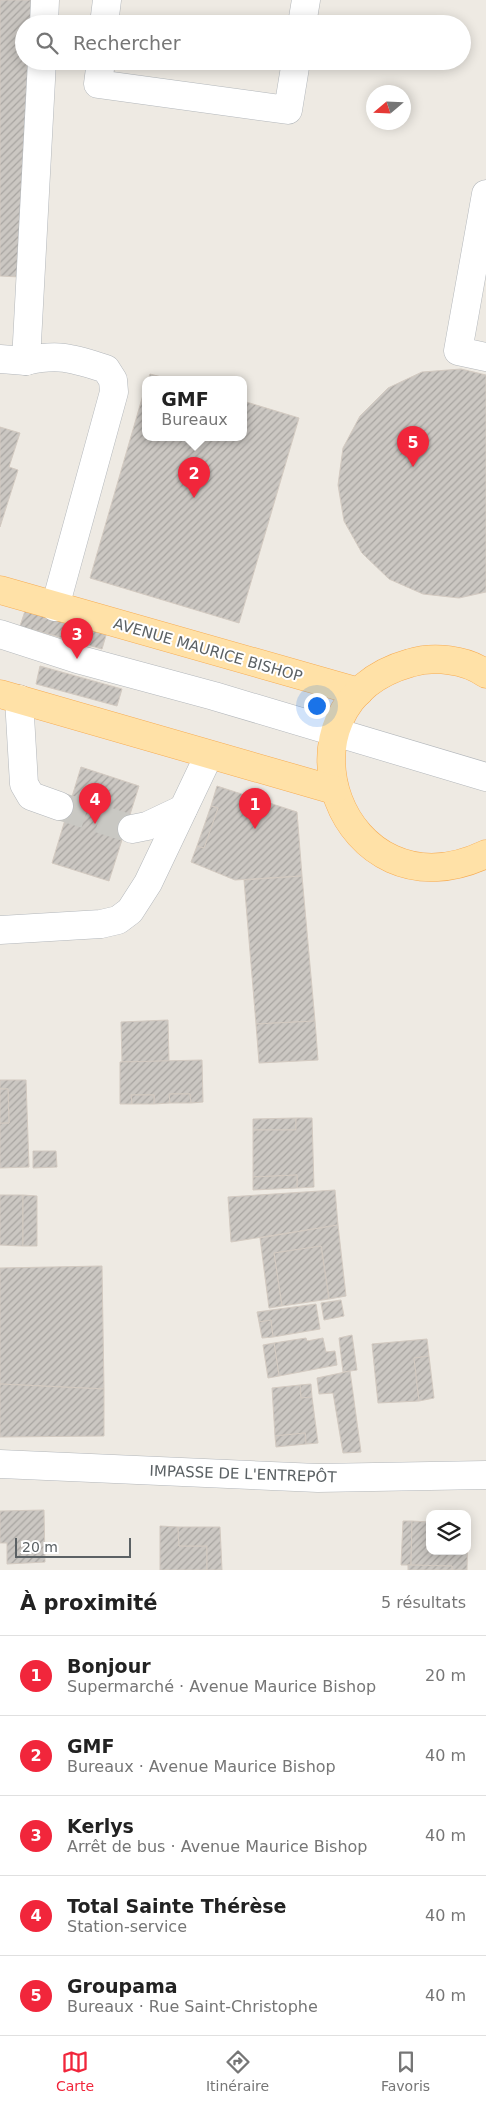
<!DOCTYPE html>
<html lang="fr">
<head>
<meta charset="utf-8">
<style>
	body { margin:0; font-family:"DejaVu Sans",sans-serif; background:#f6f6f6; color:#222 }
	.controls { position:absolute; right:15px; bottom:15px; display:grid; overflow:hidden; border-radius:10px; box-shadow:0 2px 12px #0003 }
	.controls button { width:45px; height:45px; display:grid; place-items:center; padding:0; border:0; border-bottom:1px solid #e0e0e0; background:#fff; color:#222; font:25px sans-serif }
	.compass { position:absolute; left:366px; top:85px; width:45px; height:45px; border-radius:50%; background:#fff; box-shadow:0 2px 12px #0003; rotate:251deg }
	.scale { position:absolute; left:15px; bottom:12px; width:116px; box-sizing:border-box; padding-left:5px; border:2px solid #5b6164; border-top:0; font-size:14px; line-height:18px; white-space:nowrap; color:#5b6164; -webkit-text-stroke:4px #fff; paint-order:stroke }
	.you { position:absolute; left:316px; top:705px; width:18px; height:18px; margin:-12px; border:4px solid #fff; border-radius:50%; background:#1a73e8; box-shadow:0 0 0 8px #1a73e833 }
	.badge { display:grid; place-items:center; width:32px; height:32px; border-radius:50%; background:#f1263b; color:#fff; font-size:16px; font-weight:700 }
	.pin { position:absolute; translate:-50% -41px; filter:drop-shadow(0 1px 2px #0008) }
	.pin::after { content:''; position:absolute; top:26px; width:18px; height:15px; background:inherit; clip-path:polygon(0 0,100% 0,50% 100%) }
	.popup { position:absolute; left:142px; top:376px; width:105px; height:65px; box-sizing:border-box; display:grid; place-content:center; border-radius:10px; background:#fff; filter:drop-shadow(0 1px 4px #0005); font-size:16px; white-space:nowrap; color:#767676 }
	.popup b { font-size:19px; color:#222 }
	.popup::after { content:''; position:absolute; left:50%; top:100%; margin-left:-10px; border:10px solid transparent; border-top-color:#fff }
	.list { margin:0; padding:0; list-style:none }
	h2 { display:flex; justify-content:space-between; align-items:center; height:65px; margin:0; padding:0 20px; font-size:21px }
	h2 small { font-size:16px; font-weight:400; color:#767676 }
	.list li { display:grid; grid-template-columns:32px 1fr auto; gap:15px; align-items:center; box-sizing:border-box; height:80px; padding:0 20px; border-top:1px solid #e0e0e0 }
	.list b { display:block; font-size:19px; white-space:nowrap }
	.list p { margin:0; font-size:16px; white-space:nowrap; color:#767676 }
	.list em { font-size:16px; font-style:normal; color:#767676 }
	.icon { flex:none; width:28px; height:28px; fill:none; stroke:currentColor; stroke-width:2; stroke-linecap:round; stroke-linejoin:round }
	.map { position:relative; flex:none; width:486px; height:1570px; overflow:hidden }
	.search { position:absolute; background:#fff; box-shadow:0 2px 12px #0003; left:15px; right:15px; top:15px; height:55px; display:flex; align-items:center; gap:12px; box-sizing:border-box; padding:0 18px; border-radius:28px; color:#767676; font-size:19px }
	.sheet { height:465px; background:#fff }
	nav { display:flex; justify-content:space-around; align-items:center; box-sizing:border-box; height:70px; border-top:1px solid #e0e0e0; background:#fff; font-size:14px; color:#767676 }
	nav a { display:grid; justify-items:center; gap:2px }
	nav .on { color:#f1263b }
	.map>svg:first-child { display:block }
</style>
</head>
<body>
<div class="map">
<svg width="486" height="1570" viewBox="0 0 486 1570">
	<defs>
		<pattern id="building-hatch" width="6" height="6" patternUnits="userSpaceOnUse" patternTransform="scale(1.25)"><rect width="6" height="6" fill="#cbc7c2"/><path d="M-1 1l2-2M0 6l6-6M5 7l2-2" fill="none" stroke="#a8a5a1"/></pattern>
	</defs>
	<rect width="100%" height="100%" fill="#eeeae3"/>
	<!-- building -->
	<g fill="url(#building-hatch)" stroke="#d3cac1">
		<polygon points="0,0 32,0 31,24 24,24 24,61 29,61 20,277 0,276"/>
		<polygon points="461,369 486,375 486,592 459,598 423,594 389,579 362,553 344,521 338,485 343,448 360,416 388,388 422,372"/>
		<polygon points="150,374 169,379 148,379"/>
		<polygon points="145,388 145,437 243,437 243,401 299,418 239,623 90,578"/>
		<polygon points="0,427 20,433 9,467 18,470 0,527"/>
		<polygon points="26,608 107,632 102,649 20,626"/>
		<polygon points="40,666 122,689 117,706 36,684"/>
		<polygon points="81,767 139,786 109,881 52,863"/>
		<polygon points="217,786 297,812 302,876 235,880 191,862 197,846 204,848 218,808 211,806"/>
		<polygon points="211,806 218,808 204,848 197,846"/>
		<polygon points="302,876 315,1021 256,1024 244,880"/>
		<polygon points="168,1020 169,1061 122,1062 121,1022"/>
		<polygon points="315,1021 318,1060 259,1063 256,1024"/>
		<polygon points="202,1060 203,1102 191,1103 190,1094 169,1094 170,1103 154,1104 154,1095 131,1095 132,1104 120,1104 120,1062"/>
		<polygon points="0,1080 26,1080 29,1167 0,1168 0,1123 9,1123 8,1089 0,1089"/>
		<polygon points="0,1089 8,1089 9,1123 0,1123"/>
		<polygon points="169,1094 190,1094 191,1103 170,1103"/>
		<polygon points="131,1095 154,1095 154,1104 132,1104"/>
		<polygon points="296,1118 296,1130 253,1130 253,1119"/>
		<polygon points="296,1118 312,1118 314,1187 297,1188 297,1175 253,1177 253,1130 296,1130"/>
		<polygon points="33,1151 56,1151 57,1167 33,1168"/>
		<polygon points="297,1175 297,1188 253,1190 253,1177"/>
		<polygon points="335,1190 338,1225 231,1242 228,1197"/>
		<polygon points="0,1195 23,1195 23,1246 0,1245"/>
		<polygon points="23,1195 37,1196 37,1246 23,1246"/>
		<polygon points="338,1225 346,1296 329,1299 321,1246 274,1253 282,1306 269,1308 260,1238"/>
		<polygon points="321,1246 329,1299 282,1306 274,1253"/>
		<polygon points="102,1266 104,1389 0,1384 0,1268"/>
		<polygon points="341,1300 344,1316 324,1320 321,1303"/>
		<polygon points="316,1304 320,1329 273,1337 271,1320 259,1322 257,1312"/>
		<polygon points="271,1320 273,1337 262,1338 259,1322"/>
		<polygon points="352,1335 357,1370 343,1372 339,1338"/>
		<polygon points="306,1338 307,1341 323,1338 326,1352 335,1351 337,1365 279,1376 274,1343"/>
		<polygon points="427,1339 429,1356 414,1358 419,1401 378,1403 372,1344"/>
		<polygon points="274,1343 279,1376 268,1378 263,1345"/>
		<polygon points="429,1356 434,1398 419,1401 414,1358"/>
		<polygon points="350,1371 361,1452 343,1453 333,1393 319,1394 317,1378"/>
		<polygon points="0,1384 104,1389 104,1436 0,1437"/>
		<polygon points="311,1384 312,1397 301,1398 300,1385"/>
		<polygon points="300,1385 301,1398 312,1397 318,1443 306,1444 305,1433 275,1436 272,1388"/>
		<polygon points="305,1433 306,1444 276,1447 275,1436"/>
		<polygon points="44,1510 45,1562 7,1564 7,1543 0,1543 0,1511"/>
		<polygon points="403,1521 412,1521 411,1565 401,1565"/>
		<polygon points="412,1521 430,1522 430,1551 467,1551 468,1524 467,1570 452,1570 452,1566 411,1565"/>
		<polygon points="160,1526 178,1527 179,1546 207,1546 207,1570 160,1570"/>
		<polygon points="178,1527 220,1527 222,1570 207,1570 207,1546 179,1546"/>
		<polygon points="408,1565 452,1566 452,1570 408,1570"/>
	</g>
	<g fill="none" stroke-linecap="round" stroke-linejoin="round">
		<!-- minor-tunnel -->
		<polyline stroke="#c9c8c3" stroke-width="28" stroke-dasharray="28 14" stroke-linecap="butt" points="59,806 132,829"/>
		<!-- minor casing -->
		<g stroke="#b3b7bb" stroke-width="29">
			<g id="minor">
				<polyline points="44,24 45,0"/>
				<polyline points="104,24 107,0"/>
				<polyline points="302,24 306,0"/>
				<path d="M42 61 26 361C60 353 74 359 106 369L113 380 114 392 55 607"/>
				<polyline points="101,61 98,84 288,110 296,61"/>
				<polyline points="486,194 458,351 486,357"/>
				<polyline points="0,359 26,361"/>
				<polyline points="0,634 77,659 214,696 486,777"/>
				<polyline points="19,699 24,784 31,796 59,806"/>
				<polyline points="132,829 147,826 183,809"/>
				<polyline points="0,930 101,924 118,920 130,911 148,883 209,755"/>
				<polyline points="0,1464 318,1478 486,1475"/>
			</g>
		</g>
		<!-- major casing -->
		<g stroke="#f7ac53" stroke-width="29">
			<g id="major">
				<polyline points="0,590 359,692"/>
				<path d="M486 674C466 659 433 656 410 663 263 704 341 923 486 854"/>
				<polyline points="0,694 334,790"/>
			</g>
		</g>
		<!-- minor -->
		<use href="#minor" stroke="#fff" stroke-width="28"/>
		<!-- major -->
		<use href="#major" stroke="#ffe1a7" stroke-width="28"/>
	</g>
	<g text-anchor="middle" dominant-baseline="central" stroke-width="4" stroke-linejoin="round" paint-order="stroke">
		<!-- street labels -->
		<g font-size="15" fill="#5b6164" stroke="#fff">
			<text transform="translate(208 650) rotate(16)">AVENUE MAURICE BISHOP</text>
			<text transform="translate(243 1474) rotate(2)">IMPASSE DE L'ENTREPÔT</text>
		</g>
	</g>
</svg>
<div class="controls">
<button><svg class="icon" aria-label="layers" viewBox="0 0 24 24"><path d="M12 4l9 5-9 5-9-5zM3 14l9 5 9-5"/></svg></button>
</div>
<svg class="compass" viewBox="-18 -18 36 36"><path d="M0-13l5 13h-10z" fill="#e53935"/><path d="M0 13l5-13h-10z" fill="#767676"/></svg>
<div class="scale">20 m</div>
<div class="you"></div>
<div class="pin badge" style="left:255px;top:829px">1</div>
<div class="pin badge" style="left:194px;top:498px">2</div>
<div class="popup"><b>GMF</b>Bureaux</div>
<div class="pin badge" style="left:77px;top:659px">3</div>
<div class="pin badge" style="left:95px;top:824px">4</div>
<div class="pin badge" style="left:413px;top:467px">5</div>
<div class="search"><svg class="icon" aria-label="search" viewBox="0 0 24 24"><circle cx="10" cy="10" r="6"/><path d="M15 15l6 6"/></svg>Rechercher</div>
</div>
<section class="sheet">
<h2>À proximité<small>5 résultats</small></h2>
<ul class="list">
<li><span class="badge">1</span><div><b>Bonjour</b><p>Supermarché · Avenue Maurice Bishop</p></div><em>20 m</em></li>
<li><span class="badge">2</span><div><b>GMF</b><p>Bureaux · Avenue Maurice Bishop</p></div><em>40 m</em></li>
<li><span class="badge">3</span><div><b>Kerlys</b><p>Arrêt de bus · Avenue Maurice Bishop</p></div><em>40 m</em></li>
<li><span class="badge">4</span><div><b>Total Sainte Thérèse</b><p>Station-service</p></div><em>40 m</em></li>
<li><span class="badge">5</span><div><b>Groupama</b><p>Bureaux · Rue Saint-Christophe</p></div><em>40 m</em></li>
</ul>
</section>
<nav>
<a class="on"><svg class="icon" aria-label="map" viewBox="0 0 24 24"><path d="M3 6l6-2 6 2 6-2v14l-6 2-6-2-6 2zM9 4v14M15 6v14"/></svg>Carte</a>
<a><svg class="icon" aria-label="directions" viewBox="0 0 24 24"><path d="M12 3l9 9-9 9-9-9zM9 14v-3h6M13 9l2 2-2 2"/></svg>Itinéraire</a>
<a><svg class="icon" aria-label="saved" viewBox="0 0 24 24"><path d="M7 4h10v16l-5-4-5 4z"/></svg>Favoris</a>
</nav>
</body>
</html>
